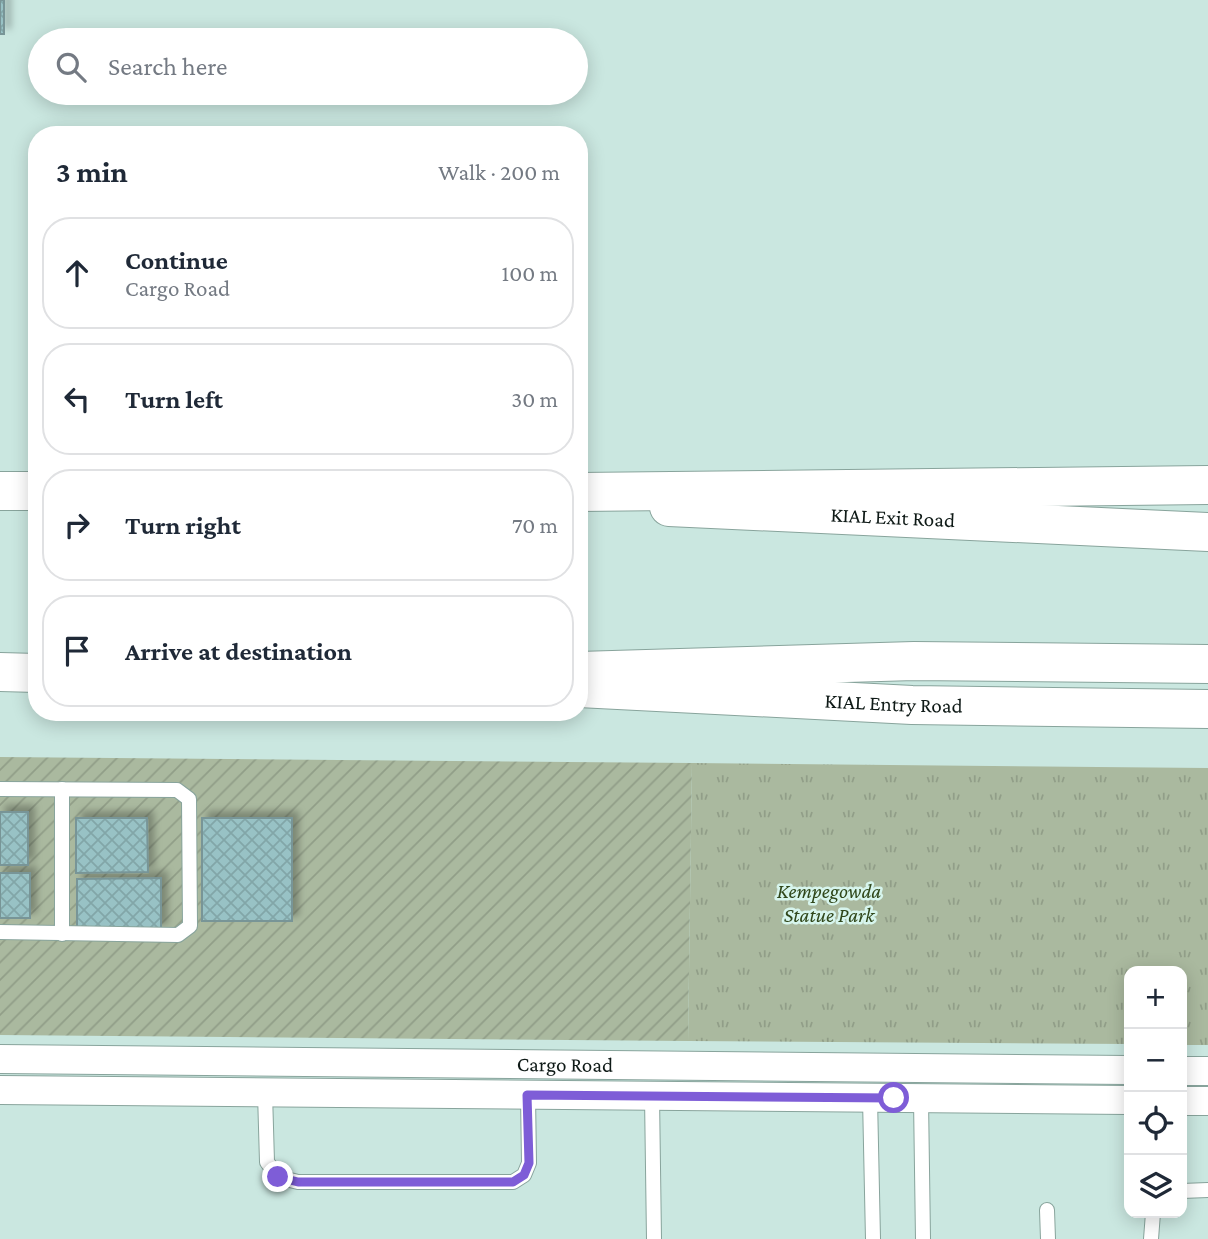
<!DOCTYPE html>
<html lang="en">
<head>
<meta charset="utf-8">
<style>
	body { margin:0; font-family:"Crimson Pro",serif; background:#f2f2f3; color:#1f2937 }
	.controls { position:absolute; right:21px; bottom:21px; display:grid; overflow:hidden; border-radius:14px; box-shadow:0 4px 18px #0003 }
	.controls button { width:63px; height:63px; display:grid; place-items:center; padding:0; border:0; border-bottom:2px solid #e0e1e3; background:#fff; color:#1f2937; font:35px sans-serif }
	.stop { position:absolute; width:21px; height:21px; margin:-16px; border:5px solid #7e5dd7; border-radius:50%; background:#fff }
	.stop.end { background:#7e5dd7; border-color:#fff; box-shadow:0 2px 7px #0008 }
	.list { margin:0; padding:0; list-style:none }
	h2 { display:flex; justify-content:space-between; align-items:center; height:91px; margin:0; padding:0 28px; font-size:30px }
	h2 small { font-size:23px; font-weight:400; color:#747a83 }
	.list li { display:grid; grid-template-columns:46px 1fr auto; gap:21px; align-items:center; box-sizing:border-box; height:112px; margin:0 14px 14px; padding:0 14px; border:2px solid #e0e1e3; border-radius:28px }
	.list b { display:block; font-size:26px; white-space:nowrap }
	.list p { margin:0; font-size:23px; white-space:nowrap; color:#747a83 }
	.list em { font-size:23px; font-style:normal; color:#747a83 }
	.icon { flex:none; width:38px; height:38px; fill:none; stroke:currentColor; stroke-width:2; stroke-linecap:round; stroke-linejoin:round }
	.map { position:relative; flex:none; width:1208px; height:1239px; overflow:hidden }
	.search { position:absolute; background:#fff; box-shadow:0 4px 18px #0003; left:28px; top:28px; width:560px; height:77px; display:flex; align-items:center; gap:18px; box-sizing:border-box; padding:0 24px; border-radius:38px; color:#747a83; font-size:26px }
	.panel { position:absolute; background:#fff; box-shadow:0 4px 18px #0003; left:28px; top:126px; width:560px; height:595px; border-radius:28px }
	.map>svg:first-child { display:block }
</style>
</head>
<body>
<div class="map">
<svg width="1208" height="1239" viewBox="0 0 1208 1239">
	<defs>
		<pattern id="park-tufts" width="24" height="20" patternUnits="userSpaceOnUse" patternTransform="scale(1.75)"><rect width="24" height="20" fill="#aab99f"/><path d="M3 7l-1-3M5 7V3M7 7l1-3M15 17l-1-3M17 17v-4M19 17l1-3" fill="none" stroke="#919e88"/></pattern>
		<pattern id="garden-furrows" width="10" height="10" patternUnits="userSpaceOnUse" patternTransform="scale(1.75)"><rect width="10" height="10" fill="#aab99f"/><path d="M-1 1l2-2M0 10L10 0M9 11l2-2" fill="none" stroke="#919e88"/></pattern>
		<pattern id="building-cross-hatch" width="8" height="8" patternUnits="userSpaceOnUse" patternTransform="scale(1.75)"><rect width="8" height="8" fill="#98c2c5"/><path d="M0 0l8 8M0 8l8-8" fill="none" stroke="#82a6a8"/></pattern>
		<filter id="shadow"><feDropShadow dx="6" dy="-6" stdDeviation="3.5" flood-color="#0004"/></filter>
	</defs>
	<rect width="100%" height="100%" fill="#cae7e0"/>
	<!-- park -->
	<polygon fill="url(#park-tufts)" points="692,763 1208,768 1208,1045 1182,1045 1182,971 1129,971 1129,1044 688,1041"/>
	<!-- garden -->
	<polygon fill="url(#garden-furrows)" points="0,757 692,763 688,1041 0,1035"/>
	<!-- building -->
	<g fill="url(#building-cross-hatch)" stroke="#789597" stroke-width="2" filter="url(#shadow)">
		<rect x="0" y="0" width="4" height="34"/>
		<rect x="0" y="812" width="28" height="53"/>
		<polygon points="76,818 147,818 148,872 76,873"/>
		<rect x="202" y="818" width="90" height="103"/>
		<rect x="0" y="873" width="30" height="45"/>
		<polygon points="161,878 161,929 77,930 77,879"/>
	</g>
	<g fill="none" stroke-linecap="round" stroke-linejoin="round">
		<!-- service casing -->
		<g stroke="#88a49c" stroke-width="16">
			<g id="service">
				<polyline points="0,789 177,790 189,799 190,926 178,935 0,932"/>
				<polyline points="62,934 62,789"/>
				<polyline points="265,1093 267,1162 278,1177 298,1182 513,1182 524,1175 529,1163 528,1095"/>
				<polyline points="652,1096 654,1239"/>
				<polyline points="870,1098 873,1239"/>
				<polyline points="921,1099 923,1239"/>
				<polyline points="1182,1191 1208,1190"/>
				<polyline points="1047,1210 1048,1239"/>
				<polyline points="1151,1239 1153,1213"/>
			</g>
		</g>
		<!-- minor casing -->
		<g stroke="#88a49c" stroke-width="30">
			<g id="minor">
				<path id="s1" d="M0 1059 1129 1070"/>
				<polyline points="1182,1071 1208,1071"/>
				<polyline points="0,1090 1129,1100"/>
				<polyline points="1182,1101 1208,1101"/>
			</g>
		</g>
		<!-- secondary casing -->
		<g stroke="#88a49c" stroke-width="40">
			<g id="secondary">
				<path id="s2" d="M669 507 1208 532"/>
				<polyline points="579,671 914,661 1208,664"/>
			</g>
		</g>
		<!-- primary casing -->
		<g stroke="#88a49c" stroke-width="40">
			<g id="primary">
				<polyline points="0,491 37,491"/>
				<polyline points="579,492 1208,485"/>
				<polyline points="0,672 37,673"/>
				<path id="s3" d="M579 688 912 705 1208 709"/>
			</g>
		</g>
		<!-- service -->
		<use href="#service" stroke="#fff" stroke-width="14"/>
		<!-- minor -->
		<use href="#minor" stroke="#fff" stroke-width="28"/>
		<!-- secondary -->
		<use href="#secondary" stroke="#fff" stroke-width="38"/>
		<!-- primary -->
		<use href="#primary" stroke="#fff" stroke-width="38"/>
	</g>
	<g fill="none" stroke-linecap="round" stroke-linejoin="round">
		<!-- route -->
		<polyline stroke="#7e5dd7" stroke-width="9" points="278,1177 298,1182 513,1182 524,1175 529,1163 527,1095 894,1098"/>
	</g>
	<g text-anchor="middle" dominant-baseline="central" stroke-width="5" stroke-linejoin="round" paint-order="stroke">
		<!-- street labels -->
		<g font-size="21" fill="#0f1a17" stroke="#d7f5ed">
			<text stroke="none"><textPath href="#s2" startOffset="224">KIAL Exit Road</textPath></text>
			<text stroke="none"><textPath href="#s3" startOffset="315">KIAL Entry Road</textPath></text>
			<text stroke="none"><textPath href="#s1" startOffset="565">Cargo Road</textPath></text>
		</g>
		<!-- park labels -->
		<g font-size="21" font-style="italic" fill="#2f4619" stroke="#d7f5ed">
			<text x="829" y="891">Kempegowda<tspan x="829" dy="24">Statue Park</tspan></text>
		</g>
	</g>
</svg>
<div class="controls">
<button>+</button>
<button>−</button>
<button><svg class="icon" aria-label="locate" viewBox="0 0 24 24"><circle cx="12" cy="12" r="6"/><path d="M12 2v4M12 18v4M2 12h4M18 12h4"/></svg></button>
<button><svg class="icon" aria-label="layers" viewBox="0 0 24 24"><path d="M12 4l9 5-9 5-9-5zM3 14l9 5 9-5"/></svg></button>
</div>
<div class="stop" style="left:894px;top:1098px"></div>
<div class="stop end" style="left:278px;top:1177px"></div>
<div class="search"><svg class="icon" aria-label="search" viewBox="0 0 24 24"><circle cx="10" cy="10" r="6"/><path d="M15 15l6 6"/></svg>Search here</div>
<section class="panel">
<h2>3 min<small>Walk · 200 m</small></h2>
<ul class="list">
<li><svg class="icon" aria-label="ahead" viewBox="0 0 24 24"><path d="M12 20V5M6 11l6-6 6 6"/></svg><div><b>Continue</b><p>Cargo Road</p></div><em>100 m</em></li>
<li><svg class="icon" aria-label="left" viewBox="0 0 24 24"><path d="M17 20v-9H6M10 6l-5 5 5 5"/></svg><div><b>Turn left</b></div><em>30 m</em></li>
<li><svg class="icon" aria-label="right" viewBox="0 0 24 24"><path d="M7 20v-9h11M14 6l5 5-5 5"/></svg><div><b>Turn right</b></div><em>70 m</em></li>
<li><svg class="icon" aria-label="arrive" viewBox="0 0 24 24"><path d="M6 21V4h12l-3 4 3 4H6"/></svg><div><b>Arrive at destination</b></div></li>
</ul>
</section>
</div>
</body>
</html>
